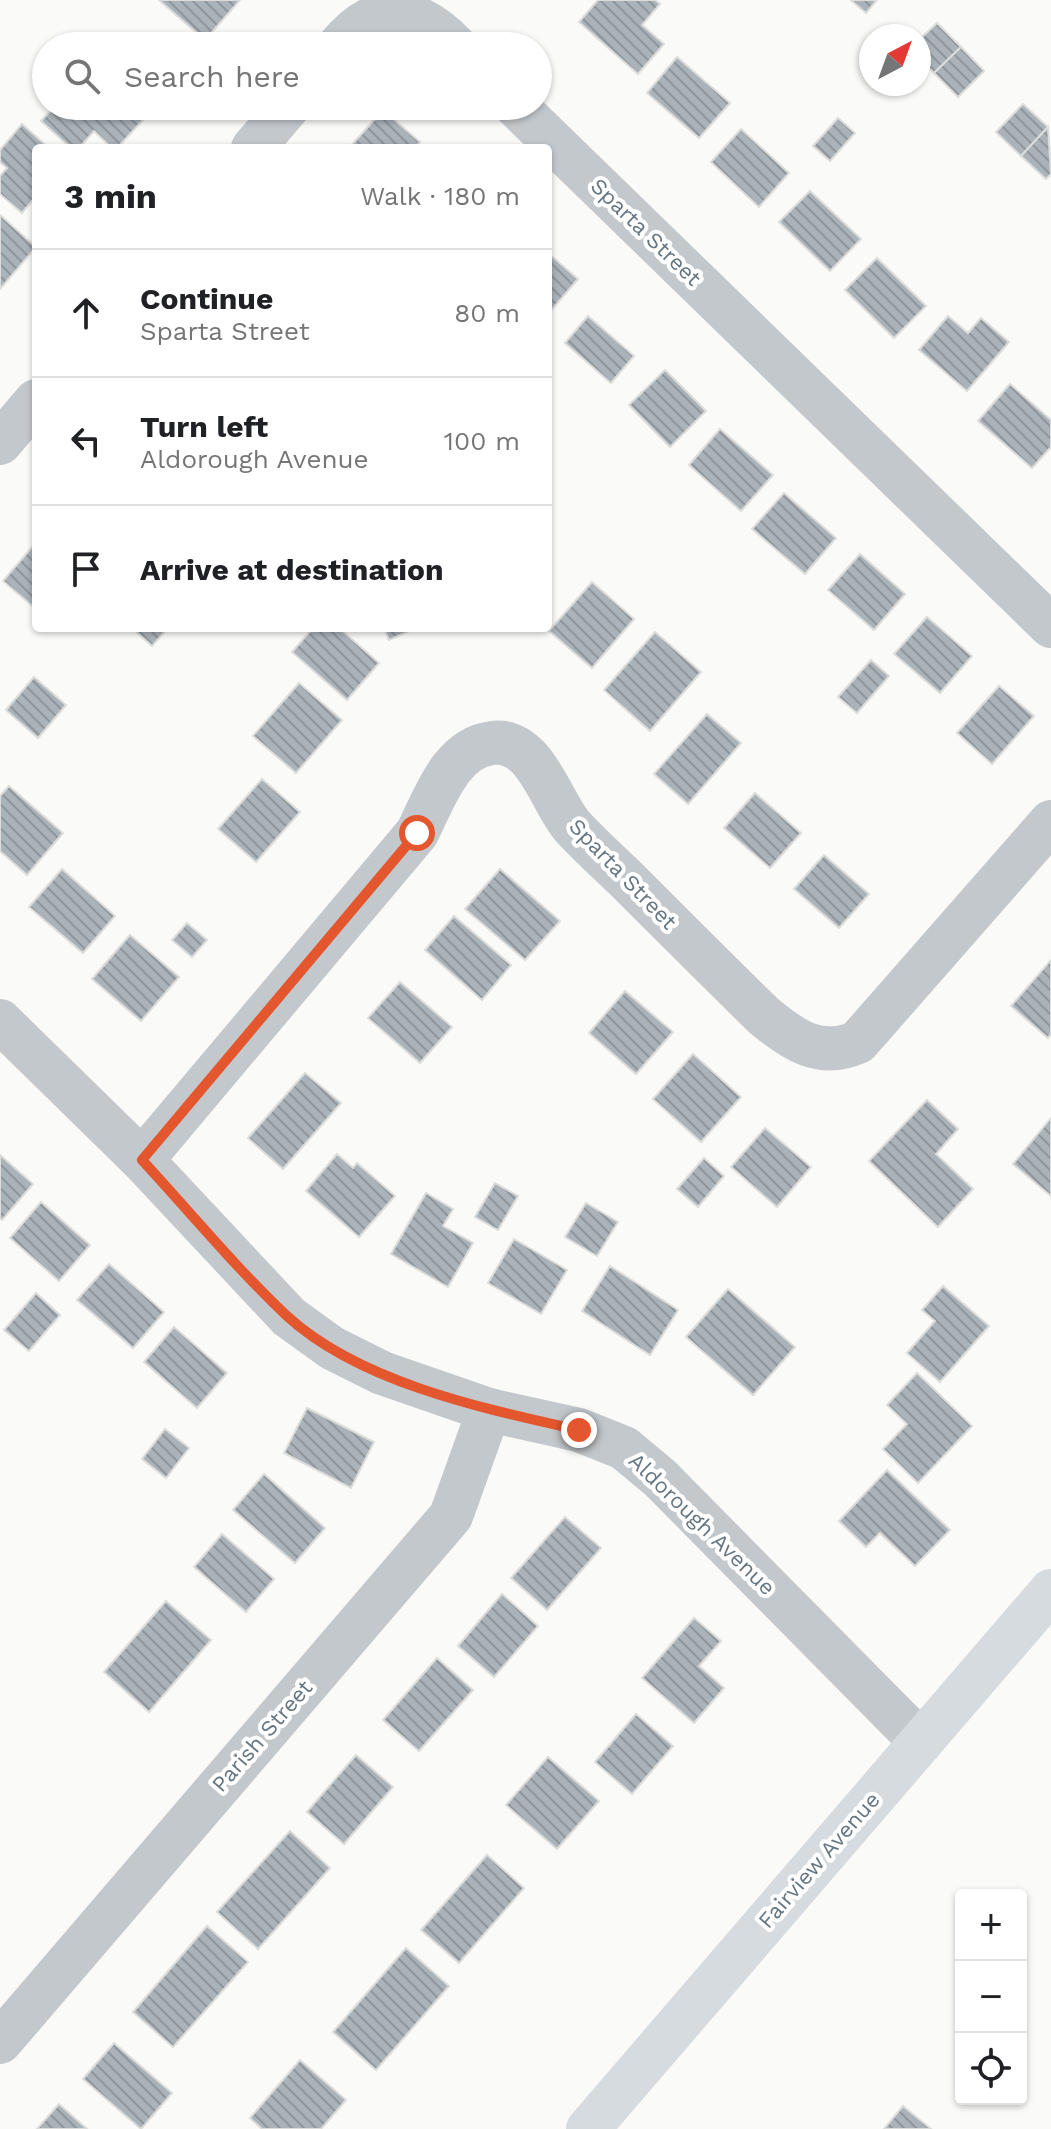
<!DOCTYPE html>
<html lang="en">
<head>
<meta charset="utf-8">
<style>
	body { margin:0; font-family:"Work Sans",sans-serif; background:#f2f2f2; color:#202124 }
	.controls { position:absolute; right:24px; bottom:24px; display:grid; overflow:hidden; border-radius:8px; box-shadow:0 2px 6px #0004 }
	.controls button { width:72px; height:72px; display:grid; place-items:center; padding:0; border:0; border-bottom:2px solid #e0e0e0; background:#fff; color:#202124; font:40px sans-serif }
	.compass { position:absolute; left:859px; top:24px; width:72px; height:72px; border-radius:50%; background:#fff; box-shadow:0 2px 6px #0004; rotate:41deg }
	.stop { position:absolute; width:24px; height:24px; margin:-18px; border:6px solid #e4572e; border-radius:50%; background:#fff }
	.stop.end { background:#e4572e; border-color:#fff; box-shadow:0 2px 8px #0008 }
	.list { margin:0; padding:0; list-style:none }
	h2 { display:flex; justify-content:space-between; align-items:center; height:104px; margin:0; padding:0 32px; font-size:34px }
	h2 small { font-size:26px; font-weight:400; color:#757577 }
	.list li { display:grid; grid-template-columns:52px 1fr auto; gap:24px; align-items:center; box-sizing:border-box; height:128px; padding:0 32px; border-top:2px solid #e0e0e0 }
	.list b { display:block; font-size:30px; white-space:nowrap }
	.list p { margin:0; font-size:26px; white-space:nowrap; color:#757577 }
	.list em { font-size:26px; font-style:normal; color:#757577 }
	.icon { flex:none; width:44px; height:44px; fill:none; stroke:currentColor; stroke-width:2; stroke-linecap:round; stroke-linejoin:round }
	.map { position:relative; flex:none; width:1051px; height:2129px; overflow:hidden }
	.search { position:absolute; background:#fff; box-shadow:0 2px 6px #0004; left:32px; top:32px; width:520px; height:88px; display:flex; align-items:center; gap:20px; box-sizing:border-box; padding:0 28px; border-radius:44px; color:#757577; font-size:30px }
	.panel { position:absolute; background:#fff; box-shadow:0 2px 6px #0004; left:32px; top:144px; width:520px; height:488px; border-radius:8px }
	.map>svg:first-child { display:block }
</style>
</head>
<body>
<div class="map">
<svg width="1051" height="2129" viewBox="0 0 1051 2129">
	<defs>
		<pattern id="building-back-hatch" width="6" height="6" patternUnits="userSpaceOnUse" patternTransform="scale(2)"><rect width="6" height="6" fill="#aab3b9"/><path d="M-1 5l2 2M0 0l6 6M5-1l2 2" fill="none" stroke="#8e969c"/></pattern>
	</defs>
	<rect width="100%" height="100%" fill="#fafaf8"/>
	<!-- building -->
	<g fill="url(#building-back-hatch)" stroke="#dcdcda" stroke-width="2">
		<polygon points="159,0 240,0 205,40"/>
		<polygon points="598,0 655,0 660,4 642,25 664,44 638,74 579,22"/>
		<polygon points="851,0 877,0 866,13"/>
		<polygon points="937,23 961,47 934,73 919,58 919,40"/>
		<polygon points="961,47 984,71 958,97 934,73"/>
		<polygon points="677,57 730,103 699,138 647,93"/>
		<polygon points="1023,104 1048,127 1021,156 996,132"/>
		<polygon points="55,106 128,106 143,120 117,148 112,148 94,131 79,148 71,148 41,121"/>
		<polygon points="383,110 420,142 415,148 349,148"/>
		<polygon points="838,118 855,133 830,161 813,146"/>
		<polygon points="22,124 49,148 36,148 36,196 22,213 0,194 0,176 7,168 0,162 0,150"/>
		<polygon points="1048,127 1051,174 1046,179 1021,156"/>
		<polygon points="741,129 789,173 759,207 711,162"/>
		<polygon points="810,191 861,239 830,271 779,222"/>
		<polygon points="0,215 36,247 0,289"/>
		<polygon points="548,253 578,279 548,314"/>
		<polygon points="877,258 926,306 894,338 845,290"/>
		<polygon points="588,316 634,356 611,383 565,343"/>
		<polygon points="948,316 968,333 981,318 1009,342 967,391 919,350"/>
		<polygon points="665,370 706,411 670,447 629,405"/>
		<polygon points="1010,384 1051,420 1051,447 1032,468 978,421"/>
		<polygon points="720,429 773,475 741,511 689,465"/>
		<polygon points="784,493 836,538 805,574 752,529"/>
		<polygon points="33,546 36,549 36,609 3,581"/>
		<polygon points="860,554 905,594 874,630 828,590"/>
		<polygon points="592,582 634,619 592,668 549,631"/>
		<polygon points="927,617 972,656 940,693 894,654"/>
		<polygon points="132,628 168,628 152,646"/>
		<polygon points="313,628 339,628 379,663 347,700 292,652"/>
		<polygon points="384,628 416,628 389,640"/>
		<polygon points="655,632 701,672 650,731 604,690"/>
		<polygon points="871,660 889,676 857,713 838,697"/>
		<polygon points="34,677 66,705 38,738 6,710"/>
		<polygon points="299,683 342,720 296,773 253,736"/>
		<polygon points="999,686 1034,716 992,764 957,733"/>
		<polygon points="707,714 741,743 688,804 654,774"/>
		<polygon points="262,779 300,812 256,862 218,829"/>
		<polygon points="9,786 63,833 27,875 0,851 0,796"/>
		<polygon points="755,793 801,833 770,868 724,828"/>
		<polygon points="824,855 869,894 839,928 794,889"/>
		<polygon points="62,869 115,916 83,953 29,907"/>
		<polygon points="500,869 560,921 525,960 465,909"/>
		<polygon points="454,916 511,965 482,1000 425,950"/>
		<polygon points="187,923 207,940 192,957 172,940"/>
		<polygon points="130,935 179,977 141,1021 92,979"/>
		<polygon points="1051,960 1051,1034 1048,1038 1011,1006"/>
		<polygon points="400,982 452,1027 420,1063 368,1018"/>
		<polygon points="625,991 673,1032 636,1074 589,1033"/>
		<polygon points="693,1054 741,1097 701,1142 653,1099"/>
		<polygon points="305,1073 341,1103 283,1169 248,1138"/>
		<polygon points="927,1100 958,1129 936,1154 973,1189 938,1227 869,1161"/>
		<polygon points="1051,1118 1051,1196 1013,1164"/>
		<polygon points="765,1128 811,1167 777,1207 731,1167"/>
		<polygon points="337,1154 353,1168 357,1163 395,1196 359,1237 306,1191"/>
		<polygon points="0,1155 33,1184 2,1220 0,1218"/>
		<polygon points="704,1158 724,1176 698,1207 677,1189"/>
		<polygon points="495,1183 518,1196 498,1230 475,1217"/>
		<polygon points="426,1193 453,1209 443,1226 473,1243 448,1287 391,1254"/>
		<polygon points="41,1202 90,1245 59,1281 10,1238"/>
		<polygon points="586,1203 618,1222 597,1256 565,1237"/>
		<polygon points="514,1239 567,1270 541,1314 488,1283"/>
		<polygon points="109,1264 164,1312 133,1348 77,1300"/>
		<polygon points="610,1266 678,1310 650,1355 582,1311"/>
		<polygon points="943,1286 989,1326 940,1382 907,1353 935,1321 922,1310"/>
		<polygon points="728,1289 795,1347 753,1395 686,1337"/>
		<polygon points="36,1293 60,1315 29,1351 4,1330"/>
		<polygon points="174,1327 227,1373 197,1408 144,1362"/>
		<polygon points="917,1373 972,1426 918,1483 883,1449 907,1424 887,1405"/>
		<polygon points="307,1408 374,1442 351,1488 284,1453"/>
		<polygon points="165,1429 189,1448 166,1478 142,1459"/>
		<polygon points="887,1470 950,1530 915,1566 880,1533 866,1547 839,1521"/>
		<polygon points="264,1474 325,1528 295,1563 233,1510"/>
		<polygon points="565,1517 601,1548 547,1610 511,1578"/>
		<polygon points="222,1534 274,1579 246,1612 194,1567"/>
		<polygon points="502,1594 538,1626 494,1677 458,1646"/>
		<polygon points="166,1601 211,1640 149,1712 104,1672"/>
		<polygon points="694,1618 721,1641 699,1666 724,1688 694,1723 642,1678"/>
		<polygon points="437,1658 473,1690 419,1751 383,1720"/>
		<polygon points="636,1714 673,1746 632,1794 595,1762"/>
		<polygon points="356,1755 393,1787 344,1844 307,1812"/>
		<polygon points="548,1757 599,1801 557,1849 506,1805"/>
		<polygon points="290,1831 330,1868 258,1949 217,1912"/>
		<polygon points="487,1855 524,1888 459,1963 421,1930"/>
		<polygon points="207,1926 248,1962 173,2047 133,2012"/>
		<polygon points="406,1948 449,1986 376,2070 333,2032"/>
		<polygon points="114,2043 172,2093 141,2129 83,2079"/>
		<polygon points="300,2060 346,2100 321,2129 262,2129 250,2118"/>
		<polygon points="59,2104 87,2129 37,2129"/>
		<polygon points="903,2106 931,2129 884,2129"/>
	</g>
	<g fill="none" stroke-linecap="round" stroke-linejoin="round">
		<!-- minor -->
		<g stroke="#c3c8cc" stroke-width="44">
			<path d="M339 46C377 0 415 5 455 46"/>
			<polyline points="516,106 1051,626"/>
			<polyline points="253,148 289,106"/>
			<polyline points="0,443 36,401"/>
			<polyline points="0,1021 142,1160 289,1317 332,1348 382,1373 489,1410 579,1430 624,1448 660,1478 921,1742"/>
			<path d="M142 1160 417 833C434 800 450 748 492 743 535 737 550 800 572 826 591 847 613 866 633 886 677 930 720 973 764 1016 793 1040 820 1059 858 1042L1051 822"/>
			<polyline points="0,2042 451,1516 489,1410"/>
		</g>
		<!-- major -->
		<polyline stroke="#d6dbdf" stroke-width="44" points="588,2129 1051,1591"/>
	</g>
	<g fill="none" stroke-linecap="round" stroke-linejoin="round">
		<!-- route -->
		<path stroke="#e4572e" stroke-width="10" d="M417 833 142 1160C190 1212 236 1268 287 1316 360 1383 485 1409 579 1430"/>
	</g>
	<g text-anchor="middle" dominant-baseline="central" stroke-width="8" stroke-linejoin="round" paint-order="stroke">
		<!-- street labels -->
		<g font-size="22" fill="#657683" stroke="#fff">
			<text transform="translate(646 232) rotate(44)">Sparta Street</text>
			<text transform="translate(623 874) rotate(46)">Sparta Street</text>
			<text transform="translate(702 1524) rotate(44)">Aldorough Avenue</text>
			<text transform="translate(262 1736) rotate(-49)">Parish Street</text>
			<text transform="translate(819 1860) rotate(-49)">Fairview Avenue</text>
		</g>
	</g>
</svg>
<div class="controls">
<button>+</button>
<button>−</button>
<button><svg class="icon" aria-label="locate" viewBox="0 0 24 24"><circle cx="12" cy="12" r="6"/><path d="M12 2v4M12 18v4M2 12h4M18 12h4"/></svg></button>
</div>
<svg class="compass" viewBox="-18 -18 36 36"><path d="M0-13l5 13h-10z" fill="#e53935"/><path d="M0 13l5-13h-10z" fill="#757577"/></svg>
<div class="stop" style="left:417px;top:833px"></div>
<div class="stop end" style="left:579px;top:1430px"></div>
<div class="search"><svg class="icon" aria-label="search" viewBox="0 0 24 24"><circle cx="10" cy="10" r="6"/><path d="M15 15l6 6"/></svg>Search here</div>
<section class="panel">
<h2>3 min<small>Walk · 180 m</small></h2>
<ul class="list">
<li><svg class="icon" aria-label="ahead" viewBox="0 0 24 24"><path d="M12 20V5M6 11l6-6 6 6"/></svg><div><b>Continue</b><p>Sparta Street</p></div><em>80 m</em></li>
<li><svg class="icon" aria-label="left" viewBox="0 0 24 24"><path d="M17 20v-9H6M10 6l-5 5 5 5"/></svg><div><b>Turn left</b><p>Aldorough Avenue</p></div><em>100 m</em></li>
<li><svg class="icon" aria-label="arrive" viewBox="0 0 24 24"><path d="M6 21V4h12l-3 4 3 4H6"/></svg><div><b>Arrive at destination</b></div></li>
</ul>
</section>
</div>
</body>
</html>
